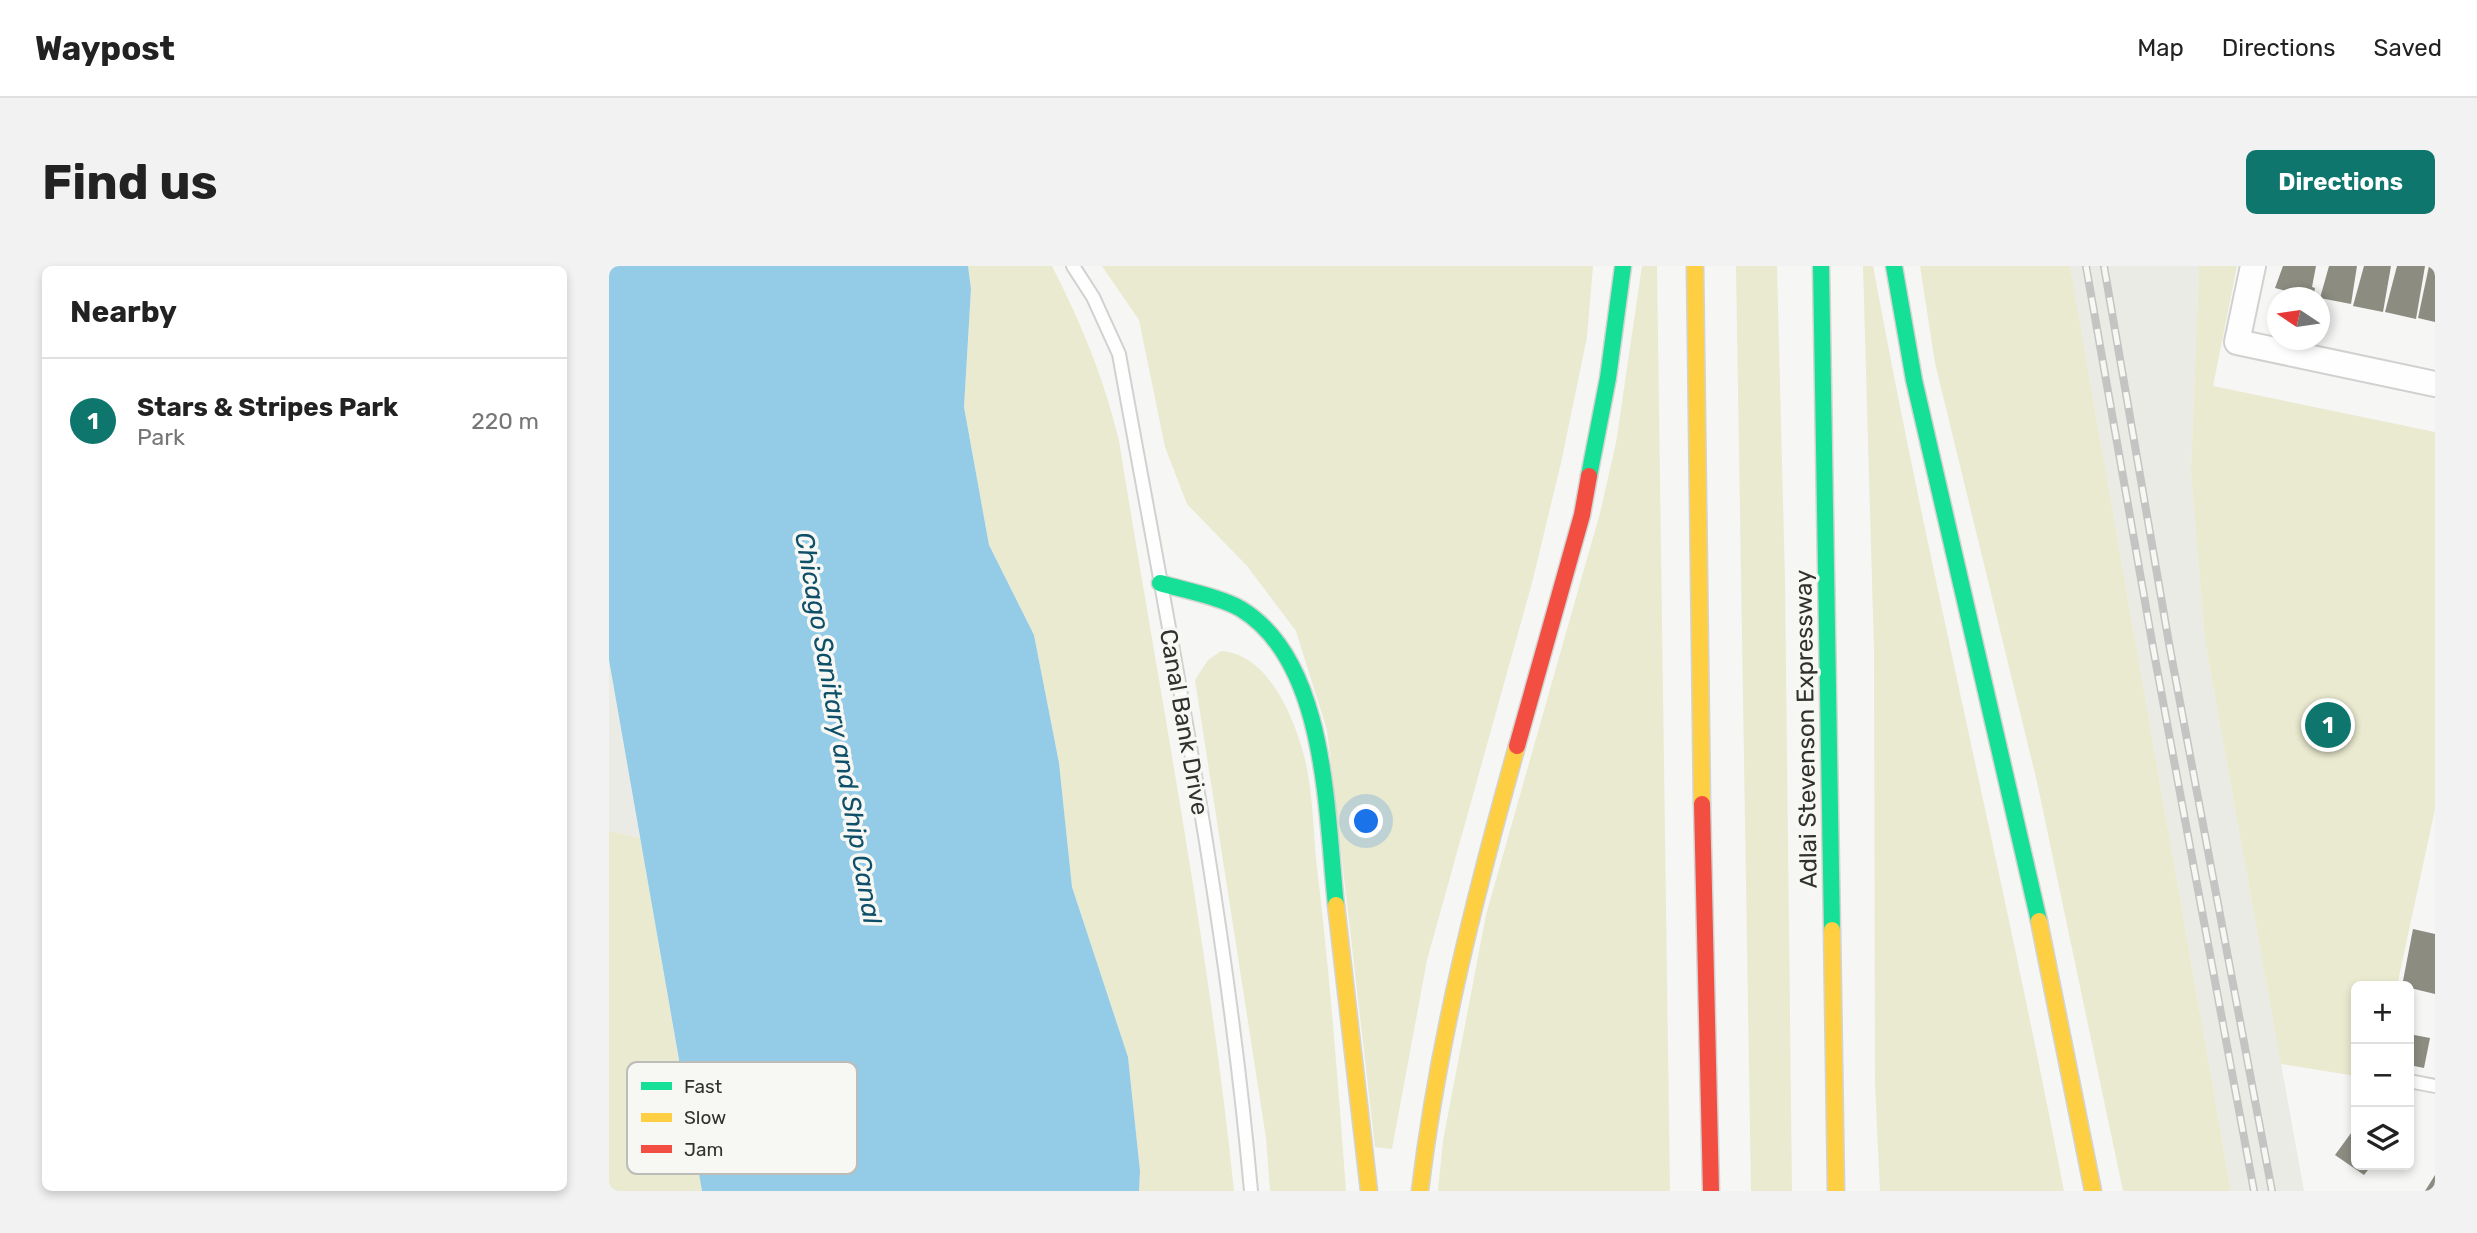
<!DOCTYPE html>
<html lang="en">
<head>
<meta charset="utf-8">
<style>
	body { margin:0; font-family:Rubik,sans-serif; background:#f2f2f2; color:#222 }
	.controls { position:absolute; right:21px; bottom:21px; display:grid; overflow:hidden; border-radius:10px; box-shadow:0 4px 10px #0003 }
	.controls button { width:63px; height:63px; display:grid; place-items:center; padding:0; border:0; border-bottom:2px solid #e0e0e0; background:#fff; color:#222; font:35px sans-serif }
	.compass { position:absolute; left:1658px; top:21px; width:63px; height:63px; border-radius:50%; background:#fff; box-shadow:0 4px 10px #0003; rotate:283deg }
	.you { position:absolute; left:758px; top:556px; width:24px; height:24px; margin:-18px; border:5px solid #fff; border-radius:50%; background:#1a73e8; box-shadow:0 0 0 10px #1a73e833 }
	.badge { display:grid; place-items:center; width:46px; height:46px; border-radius:50%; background:#0f766e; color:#fff; font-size:23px; font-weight:700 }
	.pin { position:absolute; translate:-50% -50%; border:4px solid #fff; box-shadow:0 2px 7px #0006 }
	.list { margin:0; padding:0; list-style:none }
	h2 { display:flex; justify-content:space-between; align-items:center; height:91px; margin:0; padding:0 28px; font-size:30px }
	h2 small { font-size:23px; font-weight:400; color:#767676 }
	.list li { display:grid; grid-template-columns:46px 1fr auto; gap:21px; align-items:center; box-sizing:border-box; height:126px; padding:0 28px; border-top:2px solid #e0e0e0 }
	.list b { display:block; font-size:26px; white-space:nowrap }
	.list p { margin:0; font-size:23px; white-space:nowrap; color:#767676 }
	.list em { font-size:23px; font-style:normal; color:#767676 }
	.icon { flex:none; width:38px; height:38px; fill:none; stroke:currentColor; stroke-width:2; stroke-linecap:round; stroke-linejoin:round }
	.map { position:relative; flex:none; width:1826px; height:925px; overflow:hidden; border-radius:10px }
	header { display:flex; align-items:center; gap:42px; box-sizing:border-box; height:98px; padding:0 35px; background:#fff; border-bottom:2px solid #e0e0e0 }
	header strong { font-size:33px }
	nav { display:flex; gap:38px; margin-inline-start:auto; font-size:24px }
	.intro { display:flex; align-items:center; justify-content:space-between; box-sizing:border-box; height:168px; padding:0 42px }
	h1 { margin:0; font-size:49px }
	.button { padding:18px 32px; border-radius:10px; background:#0f766e; color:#fff; font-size:24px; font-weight:700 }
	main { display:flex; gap:42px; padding:0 42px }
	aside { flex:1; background:#fff; border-radius:10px; box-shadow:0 4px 10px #0003 }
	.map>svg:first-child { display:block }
</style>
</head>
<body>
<header>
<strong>Waypost</strong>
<nav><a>Map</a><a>Directions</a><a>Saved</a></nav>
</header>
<div class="intro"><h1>Find us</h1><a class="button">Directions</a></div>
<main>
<aside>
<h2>Nearby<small></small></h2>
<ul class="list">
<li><span class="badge">1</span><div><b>Stars &amp; Stripes Park</b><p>Park</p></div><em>220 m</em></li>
</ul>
</aside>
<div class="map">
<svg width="1826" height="925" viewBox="0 0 1826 925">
	<rect width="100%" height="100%" fill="#f6f6f5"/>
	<!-- built -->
	<g fill="#eaebe4">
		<polygon points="1461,0 1590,0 1582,205 1596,375 1695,925 1622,925"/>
		<polygon points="0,394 31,572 0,565"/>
	</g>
	<!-- green -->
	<g fill="#e9eacf">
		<path d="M359 0H443C472 57 495 112 510 175 550 424 599 673 625 925H530L531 905 519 791 463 621 450 497 425 369 380 279 355 141 362 23Z"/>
		<polygon points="493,0 984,0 978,71 952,197 923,317 818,694 783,883 766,881 718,464 687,365 638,300 578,238 556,181 530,54"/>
		<polygon points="1033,0 1048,0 1061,925 829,925 834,875 877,649 991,247 1007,177"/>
		<polygon points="1127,0 1168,0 1176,316 1183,925 1142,925"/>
		<path d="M1254 0H1264C1321 310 1396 616 1455 925H1271L1266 818 1265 385Z"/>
		<polygon points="1311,0 1461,0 1622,925 1514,925 1428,516 1326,97"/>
		<polygon points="1590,0 1628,0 1604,120 1826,166 1826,543 1788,720 1747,720 1747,810 1672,798 1596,375 1582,205"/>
		<path d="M612 385C658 388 683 447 694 486 704 520 704 566 708 602 721 710 729 817 737 925H661L657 872 586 414 599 394Z"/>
		<polygon points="0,565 31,572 93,925 0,925"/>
	</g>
	<!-- water -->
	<polygon fill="#94cbe6" points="0,0 359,0 362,23 355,141 380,279 425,369 450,497 463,621 519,791 531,905 530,925 93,925 0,394"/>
	<!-- building -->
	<g fill="#8c8c81">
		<polygon points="1674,0 1707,0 1703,21 1706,22 1704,32 1666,22"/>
		<polygon points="1720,0 1748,0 1742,38 1711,32"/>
		<polygon points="1755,0 1782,0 1774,46 1744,40"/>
		<polygon points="1788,0 1816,0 1807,53 1776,46"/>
		<polygon points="1820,0 1826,0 1826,56 1809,52"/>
		<polygon points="1804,663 1826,668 1826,728 1793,720"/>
		<polygon points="1800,768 1821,772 1815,802 1800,799"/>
		<polygon points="1745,863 1747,899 1763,899 1755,909 1726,889"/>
		<polygon points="1826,909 1826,925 1816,925"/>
	</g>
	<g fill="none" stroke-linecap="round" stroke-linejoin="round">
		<!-- lane casing -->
		<g stroke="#d1d1d0" stroke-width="16">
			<g id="lane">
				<path d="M464 0 484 31 510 88C560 366 617 644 642 925"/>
				<polyline points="1800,815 1826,820"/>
			</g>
		</g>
		<!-- street casing -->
		<g stroke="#d1d1d0" stroke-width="28">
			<polyline id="street" points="1644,0 1628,76 1826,118"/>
		</g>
		<!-- fast casing -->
		<g stroke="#d3d3d2" stroke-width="19">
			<g id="fast">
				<polyline points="1212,0 1223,664"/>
				<polyline points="1285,0 1305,114 1430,655"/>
				<polyline points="980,210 999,112 1014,0"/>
				<path d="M551 317C574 324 612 331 632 343 719 396 717 549 727 639"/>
			</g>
		</g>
		<!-- slow casing -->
		<g stroke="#d3d3d2" stroke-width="19">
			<g id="slow">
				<polyline points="1086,0 1093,538"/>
				<polyline points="727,639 760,925"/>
				<polyline points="1430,655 1484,925"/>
				<polyline points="1223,664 1227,925"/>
				<path d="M811 925C829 774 867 626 908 480"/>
			</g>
		</g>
		<!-- jam casing -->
		<g stroke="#d3d3d2" stroke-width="19">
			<g id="jam">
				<polyline points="908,480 973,249 980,210"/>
				<polyline points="1093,538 1102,925"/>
			</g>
		</g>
		<!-- lane -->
		<use href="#lane" stroke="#fefefe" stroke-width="12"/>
		<!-- street -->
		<use href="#street" stroke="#fefefe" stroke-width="24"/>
		<!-- fast -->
		<use href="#fast" stroke="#16e098" stroke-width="16"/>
		<!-- slow -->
		<use href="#slow" stroke="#ffcf43" stroke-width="16"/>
		<!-- jam -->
		<use href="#jam" stroke="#f24e42" stroke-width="16"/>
		<!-- rail casing -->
		<g stroke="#c4c4c3" stroke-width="8">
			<g id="rail">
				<polyline points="1477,0 1545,387 1645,925"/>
				<polyline points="1495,0 1561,383 1663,925"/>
			</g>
		</g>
		<!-- rail -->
		<use href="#rail" stroke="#f7f7f4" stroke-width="5" stroke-dasharray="16" stroke-linecap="butt"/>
	</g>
	<g text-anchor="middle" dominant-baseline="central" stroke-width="7" stroke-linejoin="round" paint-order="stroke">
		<!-- street labels -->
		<g font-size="24" fill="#313130" stroke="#f7f7f4">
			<text transform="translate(575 456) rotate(80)">Canal Bank Drive</text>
			<text transform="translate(1197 463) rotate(-91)">Adlai Stevenson Expressway</text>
		</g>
		<!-- water labels -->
		<g font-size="26" font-style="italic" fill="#0e506a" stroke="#f7f7f4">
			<text transform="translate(229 462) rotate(80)">Chicago Sanitary and Ship Canal</text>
		</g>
	</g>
	<!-- legend -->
	<rect x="18" y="796" width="230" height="112" rx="10" fill="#f7f7f4" stroke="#bcbcb9" stroke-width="2"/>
	<rect x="32" y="816" width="31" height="8" fill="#16e098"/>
	<rect x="32" y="847" width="31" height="9" fill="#ffcf43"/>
	<rect x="32" y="879" width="31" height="8" fill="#f24e42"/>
	<g font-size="19" fill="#313130">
		<text x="75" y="827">Fast</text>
		<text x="75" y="858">Slow</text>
		<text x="75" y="890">Jam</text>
	</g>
</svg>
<div class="controls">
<button>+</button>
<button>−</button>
<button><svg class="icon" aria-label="layers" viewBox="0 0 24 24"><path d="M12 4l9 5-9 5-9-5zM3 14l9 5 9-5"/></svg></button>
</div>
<svg class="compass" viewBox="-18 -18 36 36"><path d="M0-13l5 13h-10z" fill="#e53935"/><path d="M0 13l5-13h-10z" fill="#767676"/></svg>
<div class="you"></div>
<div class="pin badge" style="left:1719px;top:459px">1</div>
</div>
</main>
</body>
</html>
